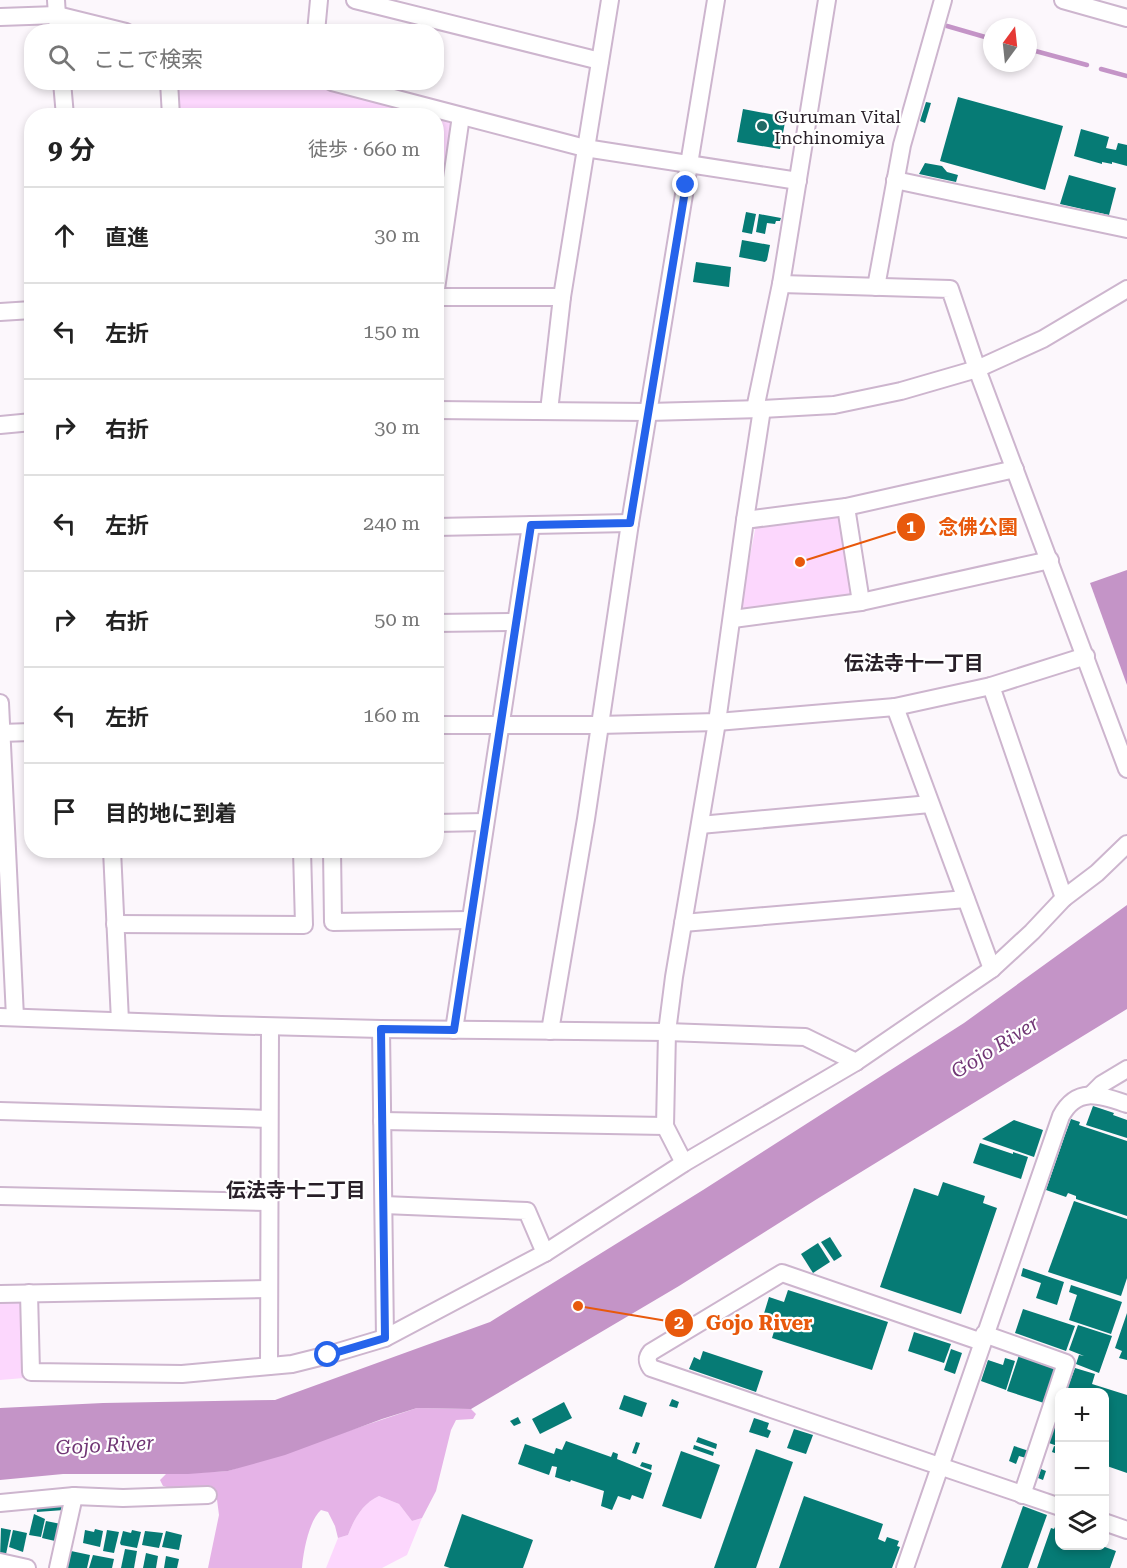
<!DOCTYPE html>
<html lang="ja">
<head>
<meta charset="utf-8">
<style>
	body { margin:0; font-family:"Roboto Serif","Noto Sans JP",serif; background:#f6f6f6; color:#222 }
	.controls { position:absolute; right:18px; bottom:18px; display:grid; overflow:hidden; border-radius:12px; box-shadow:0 3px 9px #0003 }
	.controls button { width:54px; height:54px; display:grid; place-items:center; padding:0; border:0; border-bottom:2px solid #e0e0e0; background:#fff; color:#222; font:30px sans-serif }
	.compass { position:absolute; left:983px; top:18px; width:54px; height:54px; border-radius:50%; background:#fff; box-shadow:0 3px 9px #0003; rotate:15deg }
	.stop { position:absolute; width:18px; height:18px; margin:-14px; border:4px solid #2563eb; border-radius:50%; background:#fff }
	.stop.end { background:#2563eb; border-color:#fff; box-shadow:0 2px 6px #0008 }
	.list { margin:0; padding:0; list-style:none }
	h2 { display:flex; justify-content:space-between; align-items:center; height:78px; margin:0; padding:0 24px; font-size:26px }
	h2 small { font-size:20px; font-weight:400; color:#767676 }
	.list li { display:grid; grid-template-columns:39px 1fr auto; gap:18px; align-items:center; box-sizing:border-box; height:96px; padding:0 24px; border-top:2px solid #e0e0e0 }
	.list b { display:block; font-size:22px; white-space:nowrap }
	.list em { font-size:20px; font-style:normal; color:#767676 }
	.icon { flex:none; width:33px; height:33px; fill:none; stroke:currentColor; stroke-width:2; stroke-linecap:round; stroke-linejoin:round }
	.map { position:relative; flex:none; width:1127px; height:1568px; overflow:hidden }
	.search { position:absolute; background:#fff; box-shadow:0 3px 9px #0003; left:24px; top:24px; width:420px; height:66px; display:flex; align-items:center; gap:15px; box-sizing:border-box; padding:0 21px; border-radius:24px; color:#767676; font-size:22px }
	.panel { position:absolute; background:#fff; box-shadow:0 3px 9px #0003; left:24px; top:108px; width:420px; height:750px; border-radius:24px }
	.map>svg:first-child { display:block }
</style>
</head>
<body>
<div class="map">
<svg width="1127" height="1568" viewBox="0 0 1127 1568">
	<rect width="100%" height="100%" fill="#fcf7fc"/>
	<!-- green -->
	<g fill="#fcd7fd">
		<polygon points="169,83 330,83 461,116 437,289 436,116 171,115"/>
		<polygon points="844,515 856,599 739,612 756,525"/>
		<polygon points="0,1302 22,1302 24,1378 0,1380"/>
		<path d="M379 1496 399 1504 412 1521 422 1518 407 1555 382 1568H326L338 1538 348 1535C354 1519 363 1503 379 1496Z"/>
	</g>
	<!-- forest -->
	<path fill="#e5b3e7" d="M417 1408 471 1409 476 1414 473 1419 456 1420 451 1430 436 1491 422 1518 412 1521 399 1504 379 1496C363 1503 354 1519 348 1535L338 1538 335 1526 328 1512 321 1510C309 1520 303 1553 302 1568H208L219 1515 216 1492C200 1483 181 1491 163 1486L160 1480 166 1474 228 1471Z"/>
	<!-- water -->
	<g fill="#c494c7">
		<polygon points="1127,570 1127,685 1090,583"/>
		<polygon points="1127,905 1127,1009 817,1199 679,1286 471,1409 417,1408 382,1419 285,1455 228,1471 188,1474 63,1474 0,1480 0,1408 103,1403 275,1400 490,1322 703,1190 964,1023"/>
	</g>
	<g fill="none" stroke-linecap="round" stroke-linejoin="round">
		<!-- stream -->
		<g stroke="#c494c7" stroke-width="4.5">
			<polyline points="947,26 992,39"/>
			<polyline points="1028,49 1087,65"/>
			<polyline points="1101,69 1127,76"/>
		</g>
	</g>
	<!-- building -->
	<g fill="#067b75">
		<polygon points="958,97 1063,126 1045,190 940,161"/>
		<polygon points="926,102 931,103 925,123 920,121"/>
		<polygon points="743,109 786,117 780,149 737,142"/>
		<polygon points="1081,129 1109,137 1106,148 1116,150 1118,143 1127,145 1127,166 1112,162 1112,164 1102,162 1102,164 1074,156"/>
		<polygon points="925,163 942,166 947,172 958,175 956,182 919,174"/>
		<polygon points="1069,175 1116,188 1109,215 1060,204"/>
		<polygon points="746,212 756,214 752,234 742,232"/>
		<polygon points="759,214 781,218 780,221 776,221 775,224 767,223 765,234 756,232"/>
		<polygon points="742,240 770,245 767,260 765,262 739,257"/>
		<polygon points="696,262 731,267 729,287 693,282"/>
		<polygon points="1093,1106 1114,1113 1113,1115 1127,1120 1127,1138 1086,1125"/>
		<polygon points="1071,1119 1080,1122 1079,1125 1127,1141 1127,1216 1076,1199 1076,1196 1068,1193 1066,1197 1046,1190 1065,1135 1079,1139 1065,1135"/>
		<polygon points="1014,1120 1043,1130 1034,1157 982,1139"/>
		<polygon points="980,1143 1013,1154 1013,1152 1028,1157 1021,1179 973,1163"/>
		<polygon points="943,1182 985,1196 983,1203 997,1208 961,1314 880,1287 914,1188 938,1196"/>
		<polygon points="1074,1201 1127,1219 1127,1278 1121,1296 1048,1272"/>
		<polygon points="830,1237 842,1256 834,1261 821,1242"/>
		<polygon points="818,1243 830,1262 813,1273 801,1254"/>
		<polygon points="1023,1268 1064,1282 1057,1305 1036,1298 1041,1283 1021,1276"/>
		<polygon points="1071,1285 1122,1302 1111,1334 1069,1320 1077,1295 1069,1292"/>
		<polygon points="788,1290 888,1322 872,1370 772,1338 776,1325 762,1320 769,1297 784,1302"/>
		<polygon points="1023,1309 1075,1326 1066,1351 1015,1333"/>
		<polygon points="1127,1313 1127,1360 1119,1358 1122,1351 1115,1348"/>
		<polygon points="1078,1325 1112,1336 1099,1373 1076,1364 1079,1355 1084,1356 1069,1350"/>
		<polygon points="914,1332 951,1344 944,1363 908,1351"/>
		<polygon points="951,1349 962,1353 955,1374 944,1370"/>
		<polygon points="703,1351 763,1371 756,1392 689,1369 694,1357 700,1360"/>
		<polygon points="1019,1355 1055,1367 1057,1372 1047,1404 1007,1391"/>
		<polygon points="1005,1358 1015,1361 1006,1390 981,1381 988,1360 1003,1365"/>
		<polygon points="1075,1368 1095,1374 1092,1384 1127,1395 1127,1473 1104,1465 1104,1392 1066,1392"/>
		<polygon points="624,1395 647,1403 642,1417 619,1409"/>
		<polygon points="672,1399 679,1402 677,1408 669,1406"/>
		<polygon points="564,1402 572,1418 540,1434 532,1419"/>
		<polygon points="1059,1413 1060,1413 1060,1447 1049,1443"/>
		<polygon points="518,1417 521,1423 514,1426 510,1421"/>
		<polygon points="754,1418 769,1423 767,1429 771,1431 768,1438 749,1432"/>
		<polygon points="794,1429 813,1435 806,1454 787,1448"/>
		<polygon points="698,1437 717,1444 716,1449 696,1442"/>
		<polygon points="566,1441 611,1457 613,1452 618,1454 617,1459 652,1473 643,1499 632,1495 630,1500 618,1496 612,1510 601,1506 604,1491 571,1480 570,1482 555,1477 557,1467 552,1466 549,1475 518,1464 525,1444 554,1454 556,1448 562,1450"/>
		<polygon points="636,1442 640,1443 636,1454 632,1453"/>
		<polygon points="694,1445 714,1452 713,1456 693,1449"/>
		<polygon points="1014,1446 1029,1451 1026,1458 1019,1456 1016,1464 1009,1461"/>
		<polygon points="1054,1446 1060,1448 1060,1455 1052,1452"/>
		<polygon points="756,1449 793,1462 756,1568 714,1568"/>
		<polygon points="681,1451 720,1465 701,1519 662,1506"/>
		<polygon points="642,1462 652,1465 651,1470 640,1466"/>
		<polygon points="1041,1469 1046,1471 1043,1480 1038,1478"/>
		<polygon points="804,1496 883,1524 878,1539 885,1542 887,1537 899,1541 897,1546 900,1547 892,1568 779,1568"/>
		<polygon points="64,1501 64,1510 37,1512 36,1502"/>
		<polygon points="1023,1506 1047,1515 1028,1568 1001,1568"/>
		<polygon points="34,1514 45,1519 41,1537 29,1535"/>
		<polygon points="462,1514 533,1540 523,1568 450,1568 444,1566"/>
		<polygon points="46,1521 61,1524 55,1541 42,1538"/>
		<polygon points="1056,1525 1060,1526 1060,1546 1102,1546 1116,1551 1110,1568 1037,1568 1051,1528 1054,1529"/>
		<polygon points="1,1528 11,1530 5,1559 0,1558"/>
		<polygon points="95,1529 103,1531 100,1547 83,1543 85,1530 94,1532"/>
		<polygon points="13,1530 27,1533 23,1552 9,1547"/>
		<polygon points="107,1530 119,1532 114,1553 103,1551"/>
		<polygon points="132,1530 141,1532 137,1548 121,1545 120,1543 123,1531 131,1533"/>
		<polygon points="145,1531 163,1533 159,1548 142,1545"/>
		<polygon points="166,1531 182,1535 179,1550 162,1547"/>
		<polygon points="125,1549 137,1551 134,1568 121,1568"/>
		<polygon points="71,1551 90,1555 87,1568 65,1568 67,1561 69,1562"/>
		<polygon points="146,1553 158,1556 156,1568 143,1568"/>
		<polygon points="93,1555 114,1559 112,1568 89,1568"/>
		<polygon points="166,1556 179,1559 177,1568 164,1568"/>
	</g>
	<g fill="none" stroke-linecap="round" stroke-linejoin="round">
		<!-- minor casing -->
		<g stroke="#cdb5ce" stroke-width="20">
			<g id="minor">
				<polyline points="56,0 58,32"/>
				<polyline points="355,0 600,61"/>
				<polyline points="1063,0 1127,18"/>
				<polyline points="0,17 57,15 126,32"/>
				<polyline points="316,32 319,0"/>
				<polyline points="62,82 65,116"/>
				<polyline points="169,82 171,116"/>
				<polyline points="332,82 585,148 798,181"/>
				<polyline points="895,180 1127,229"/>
				<polyline points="781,284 950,289 977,369 1127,769"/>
				<polyline points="876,287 902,145 943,0"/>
				<polyline points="436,289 461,116"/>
				<polyline points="436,297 562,297"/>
				<polyline points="0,312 32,310"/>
				<polyline points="755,409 781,284 827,0"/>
				<polyline points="436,410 648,412 762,409 834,405 901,391 977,369 1043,339 1127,289"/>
				<polyline points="549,411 562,297 610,0"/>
				<polyline points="0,425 32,422"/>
				<polyline points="846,507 1015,469"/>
				<polyline points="745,520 762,409"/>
				<polyline points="436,527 630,523"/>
				<polyline points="733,619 861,602 1050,560"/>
				<polyline points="436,623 515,622"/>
				<polyline points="991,686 1064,898"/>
				<polyline points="0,703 15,1017"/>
				<polyline points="895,707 992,969"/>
				<polyline points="436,725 599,725 717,722 895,707 991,686 1086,656"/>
				<polyline points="0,733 32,732"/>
				<polyline points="436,823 485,822"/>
				<polyline points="700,825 930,804"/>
				<polyline points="112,850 120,1021"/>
				<polyline points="332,850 333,922 470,920"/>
				<polyline points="683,923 966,899"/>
				<polyline points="115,924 304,925 302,850"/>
				<polyline points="0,1017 221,1025 381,1029 667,1032 805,1037 856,1062"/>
				<polyline points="381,1029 385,1338"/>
				<polyline points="454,1030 531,525"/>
				<polyline points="550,1031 586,819 630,523 716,0"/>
				<polyline points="1092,1094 1102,1084 1127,1069"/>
				<polyline points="0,1111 269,1119"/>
				<polyline points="382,1121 665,1126"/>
				<polyline points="684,1163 665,1126 667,1032 674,977 717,722 745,520 846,507 861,602"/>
				<polyline points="0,1196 269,1202"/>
				<polyline points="384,1205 527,1211 545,1253"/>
				<polyline points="29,1293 31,1372 182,1374 292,1364 328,1355 385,1338 545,1253 684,1163 856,1062 992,969 1032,932 1064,898 1097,873 1127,844"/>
				<polyline points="0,1294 269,1289"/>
				<polyline points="984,1334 1066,1363 1022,1495"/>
				<path d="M982 1342 782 1273 651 1352C646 1358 647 1362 651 1368L1060 1507"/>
				<polyline points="269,1366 270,1027"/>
				<polyline points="0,1503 74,1496 123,1498 208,1495"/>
				<polyline points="1104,1522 1127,1530"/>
				<polyline points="0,1562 27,1568"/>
				<polyline points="58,1568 74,1496"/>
				<path d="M905 1568 1061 1116C1077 1086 1100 1095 1127 1104"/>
			</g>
		</g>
		<!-- minor -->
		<use href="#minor" stroke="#fff" stroke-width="16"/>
	</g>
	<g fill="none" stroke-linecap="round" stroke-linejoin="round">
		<!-- route -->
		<polyline stroke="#2563eb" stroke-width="8" points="328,1355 385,1338 381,1029 454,1030 531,525 630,523 686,185"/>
	</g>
	<!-- markers -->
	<circle fill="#206b66" stroke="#fff" stroke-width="2" cx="762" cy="126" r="6"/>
	<g text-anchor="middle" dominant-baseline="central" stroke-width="4.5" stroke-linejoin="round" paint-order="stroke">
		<!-- poi labels -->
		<g font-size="18" fill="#281f28" stroke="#fff" text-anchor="start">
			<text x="774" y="116">Guruman Vital<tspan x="774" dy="21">Inchinomiya</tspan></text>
		</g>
		<!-- neighbourhood labels -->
		<g font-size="20" font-weight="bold" fill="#281f28" stroke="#fff">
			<text x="914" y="663">伝法寺十一丁目</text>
			<text x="296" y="1190">伝法寺十二丁目</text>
		</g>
		<!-- water labels -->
		<g font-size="20" font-style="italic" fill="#713675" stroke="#fff">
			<text transform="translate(995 1047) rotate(-32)">Gojo River</text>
			<text transform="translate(105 1445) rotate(-3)">Gojo River</text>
		</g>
	</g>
	<!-- callouts -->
	<path fill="none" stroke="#e8590c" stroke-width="2" d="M800 562L911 527M578 1306L679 1323"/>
	<g fill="#e8590c" stroke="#fff" stroke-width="2">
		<circle cx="800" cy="562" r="6"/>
		<circle cx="578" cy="1306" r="6"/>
		<circle cx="911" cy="527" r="15"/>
		<circle cx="679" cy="1323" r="15"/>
	</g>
	<g font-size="18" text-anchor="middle" font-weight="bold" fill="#fff">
		<text x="911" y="533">1</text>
		<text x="679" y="1329">2</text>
	</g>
	<g font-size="20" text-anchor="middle" font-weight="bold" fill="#e8590c" stroke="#fff" stroke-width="4.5" stroke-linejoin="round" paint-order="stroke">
		<text x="978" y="534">念佛公園</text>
		<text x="759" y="1330">Gojo River</text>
	</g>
</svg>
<div class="controls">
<button>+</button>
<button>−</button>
<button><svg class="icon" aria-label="layers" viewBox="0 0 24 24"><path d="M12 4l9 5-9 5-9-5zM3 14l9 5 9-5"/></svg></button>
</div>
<svg class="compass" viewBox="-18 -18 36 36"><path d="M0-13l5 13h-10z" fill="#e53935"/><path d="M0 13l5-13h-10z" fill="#767676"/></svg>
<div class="stop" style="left:328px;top:1355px"></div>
<div class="stop end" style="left:686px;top:185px"></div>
<div class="search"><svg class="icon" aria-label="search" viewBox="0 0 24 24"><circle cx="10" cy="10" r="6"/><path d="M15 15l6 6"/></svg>ここで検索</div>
<section class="panel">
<h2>9 分<small>徒歩 · 660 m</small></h2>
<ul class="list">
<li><svg class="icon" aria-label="ahead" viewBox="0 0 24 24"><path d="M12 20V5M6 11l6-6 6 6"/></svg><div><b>直進</b></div><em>30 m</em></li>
<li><svg class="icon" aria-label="left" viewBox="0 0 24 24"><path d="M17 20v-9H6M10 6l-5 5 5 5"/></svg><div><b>左折</b></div><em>150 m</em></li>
<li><svg class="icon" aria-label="right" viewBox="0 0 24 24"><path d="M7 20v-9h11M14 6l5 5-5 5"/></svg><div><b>右折</b></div><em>30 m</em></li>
<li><svg class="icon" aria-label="left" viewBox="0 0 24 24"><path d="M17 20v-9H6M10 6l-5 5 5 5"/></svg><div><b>左折</b></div><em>240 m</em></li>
<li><svg class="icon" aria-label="right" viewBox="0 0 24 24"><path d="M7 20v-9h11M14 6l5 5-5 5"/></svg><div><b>右折</b></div><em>50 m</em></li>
<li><svg class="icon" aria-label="left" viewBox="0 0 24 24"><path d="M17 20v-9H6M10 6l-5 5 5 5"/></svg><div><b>左折</b></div><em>160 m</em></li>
<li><svg class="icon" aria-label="arrive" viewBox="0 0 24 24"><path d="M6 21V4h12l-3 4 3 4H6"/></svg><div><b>目的地に到着</b></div></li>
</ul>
</section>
</div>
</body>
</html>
